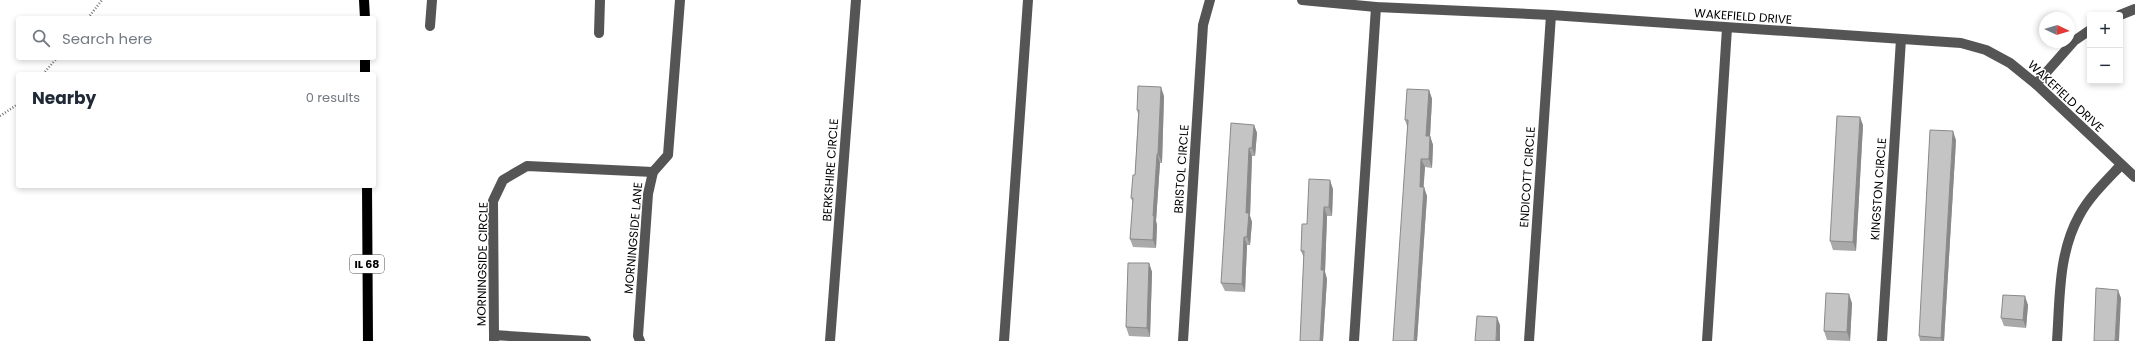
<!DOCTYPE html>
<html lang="en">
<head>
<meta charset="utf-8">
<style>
	body { margin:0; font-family:Poppins,sans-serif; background:#f6f6f7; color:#1f2937 }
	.controls { position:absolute; right:12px; top:12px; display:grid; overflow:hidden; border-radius:4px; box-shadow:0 2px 6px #0003 }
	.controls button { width:36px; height:36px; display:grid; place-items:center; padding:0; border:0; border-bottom:1px solid #e0e1e3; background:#fff; color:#1f2937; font:20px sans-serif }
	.compass { position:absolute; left:2039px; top:12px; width:36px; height:36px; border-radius:50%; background:#fff; box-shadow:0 2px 6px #0003; rotate:94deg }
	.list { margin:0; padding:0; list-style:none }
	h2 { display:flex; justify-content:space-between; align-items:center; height:52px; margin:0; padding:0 16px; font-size:17px }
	h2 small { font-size:13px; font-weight:400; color:#747a83 }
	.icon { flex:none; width:22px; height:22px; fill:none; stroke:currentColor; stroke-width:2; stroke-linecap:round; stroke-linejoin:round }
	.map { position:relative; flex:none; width:2135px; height:341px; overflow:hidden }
	.search { position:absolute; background:#fff; box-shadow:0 2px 6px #0003; left:16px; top:16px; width:360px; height:44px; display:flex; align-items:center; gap:10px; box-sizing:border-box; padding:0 14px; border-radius:4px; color:#747a83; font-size:15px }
	.panel { position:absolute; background:#fff; box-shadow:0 2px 6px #0003; left:16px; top:72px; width:360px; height:116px; border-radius:4px }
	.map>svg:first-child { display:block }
</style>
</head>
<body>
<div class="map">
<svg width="2135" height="341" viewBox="0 0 2135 341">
	<rect width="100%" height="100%" fill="#fff"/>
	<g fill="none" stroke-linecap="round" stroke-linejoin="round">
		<!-- path -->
		<g stroke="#777" stroke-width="2.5" stroke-dasharray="1 2" stroke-linecap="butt">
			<polyline points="88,18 102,0"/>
			<polyline points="43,74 57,58"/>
			<polyline points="0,116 18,104"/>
		</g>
		<!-- minor -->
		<g stroke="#555" stroke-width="10">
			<polyline points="1302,0 1376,7 1551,15 1961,43 1986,50 2010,63 2036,84 2135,177"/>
			<polyline points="2120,15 2135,9"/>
			<polyline points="430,26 432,0"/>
			<polyline points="599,33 600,0"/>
			<polyline points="2036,84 2074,41 2090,30"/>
			<polyline points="494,335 493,201 503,180 527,166 653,172"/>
			<polyline points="494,341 494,335 586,341"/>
			<polyline points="640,341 638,336 648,194 653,172 668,155 680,0"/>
			<polyline points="830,341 856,0"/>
			<polyline points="1004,341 1028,0"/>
			<polyline points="1183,341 1203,25 1210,0"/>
			<polyline points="1354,341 1376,7"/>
			<polyline points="1529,341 1551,15"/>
			<polyline points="1707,341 1727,28"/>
			<polyline points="1882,341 1901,39"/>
			<path d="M2057 341C2060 299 2058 254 2079 216 2089 197 2106 181 2121 165"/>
		</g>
		<!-- major -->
		<g stroke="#000" stroke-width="10">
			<polyline points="364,0 365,18"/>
			<polyline points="365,58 365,74"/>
			<polyline points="367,186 368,341"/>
		</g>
	</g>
	<!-- wall -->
	<g fill="#a9a9a9">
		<polygon points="1429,90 1432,99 1430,136 1433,145 1432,168 1425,167 1423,187 1427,196 1417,341 1407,126 1405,120"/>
		<polygon points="1164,96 1162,163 1160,163 1156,221 1157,225 1156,248 1133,247 1130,239 1133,203 1131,198 1135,175 1138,114 1137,110"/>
		<polygon points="1254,125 1257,133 1255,156 1252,156 1250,216 1252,222 1250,245 1247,245 1245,292 1225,291 1221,283"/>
		<polygon points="1863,125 1856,251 1833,250 1830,241"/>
		<polygon points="1956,140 1944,341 1920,341 1919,336"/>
		<polygon points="1333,189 1332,216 1327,216 1325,272 1327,279 1323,341 1300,341 1304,258 1301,251 1307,224"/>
		<polygon points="1149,263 1152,272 1150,337 1129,336 1126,327"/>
		<polygon points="1852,303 1850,341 1827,340 1824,331"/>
		<polygon points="2028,305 2026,328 2004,326 2001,318"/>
	</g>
	<!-- shaded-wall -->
	<g fill="#898989">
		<polygon points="1161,87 1164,96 1162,163 1158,154"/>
		<polygon points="1429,90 1432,99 1430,136 1433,145 1432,168 1429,159 1426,136"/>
		<polygon points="1860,117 1863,125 1856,251 1853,242"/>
		<polygon points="1254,125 1257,133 1255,156 1252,148"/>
		<polygon points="1953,131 1956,140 1944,341 1942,341 1941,338"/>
		<polygon points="1249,148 1252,156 1250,216 1252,222 1250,245 1247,237 1246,213"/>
		<polygon points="1157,154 1160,163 1156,221 1157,225 1156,248 1153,240 1153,216"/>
		<polygon points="1421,159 1425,167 1423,196 1420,187"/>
		<polygon points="1330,180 1333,189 1332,216 1329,207"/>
		<polygon points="1424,187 1427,196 1417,341 1414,341"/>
		<polygon points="1324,207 1327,216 1325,272 1327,279 1323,341 1320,341 1321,270"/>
		<polygon points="1244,237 1247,245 1245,292 1242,284"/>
		<polygon points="1149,263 1152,272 1150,337 1147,328"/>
		<polygon points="2118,290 2121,298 2119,341 2115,341"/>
		<polygon points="1849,294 1852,303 1850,341 1847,332"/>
		<polygon points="2025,296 2028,305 2026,328 2023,320"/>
		<polygon points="1497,317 1500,325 1500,341 1496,341"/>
	</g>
	<!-- building -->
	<g fill="#c4c4c4" stroke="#898989">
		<polygon points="1138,86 1161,87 1158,154 1157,154 1153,216 1154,216 1153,240 1130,239 1133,198 1131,198 1133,175 1135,175 1139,110 1137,110"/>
		<polygon points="1407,89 1429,90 1426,136 1430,136 1429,159 1421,159 1420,187 1424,187 1414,341 1393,341 1408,120 1405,120"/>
		<polygon points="1837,116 1860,117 1853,242 1830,241"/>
		<polygon points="1231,123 1254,125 1252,148 1249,148 1246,213 1249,213 1247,237 1244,237 1242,284 1221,283"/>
		<polygon points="1930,130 1953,131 1941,338 1919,336"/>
		<polygon points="1309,179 1330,180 1329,207 1324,207 1321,270 1324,270 1320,341 1300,341 1304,251 1301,251 1302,224 1307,224"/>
		<polygon points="1128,263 1149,263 1147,328 1126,327"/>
		<polygon points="2096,288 2118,290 2115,341 2094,341"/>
		<polygon points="1826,293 1849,294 1847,332 1824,331"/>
		<polygon points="2003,295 2025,296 2023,320 2001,318"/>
		<polygon points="1477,316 1497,317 1496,341 1475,341"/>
	</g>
	<g text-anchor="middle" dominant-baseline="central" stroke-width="3" stroke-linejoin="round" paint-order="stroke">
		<!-- shield labels -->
		<rect fill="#fff" stroke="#4c4c4c" stroke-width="1" x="350" y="255" width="34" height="18" rx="3"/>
		<g font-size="11" font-weight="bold" fill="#000">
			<text x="367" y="264">IL 68</text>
		</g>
		<!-- street labels -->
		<g font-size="12" fill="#000" stroke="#fff">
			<text transform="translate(1743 16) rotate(4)">WAKEFIELD DRIVE</text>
			<text transform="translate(2066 96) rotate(43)">WAKEFIELD DRIVE</text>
			<text transform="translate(1181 169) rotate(-86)">BRISTOL CIRCLE</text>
			<text transform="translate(830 170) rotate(-86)">BERKSHIRE CIRCLE</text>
			<text transform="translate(1527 177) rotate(-86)">ENDICOTT CIRCLE</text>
			<text transform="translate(1878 189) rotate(-86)">KINGSTON CIRCLE</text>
			<text transform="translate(633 238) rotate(-85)">MORNINGSIDE LANE</text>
			<text transform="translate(482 264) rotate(-89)">MORNINGSIDE CIRCLE</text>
		</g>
	</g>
</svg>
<div class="controls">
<button>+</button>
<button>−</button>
</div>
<svg class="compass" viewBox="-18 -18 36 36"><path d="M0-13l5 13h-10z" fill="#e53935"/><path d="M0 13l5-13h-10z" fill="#747a83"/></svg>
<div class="search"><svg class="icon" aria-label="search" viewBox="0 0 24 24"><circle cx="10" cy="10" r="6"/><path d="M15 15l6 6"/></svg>Search here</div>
<section class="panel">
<h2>Nearby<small>0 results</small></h2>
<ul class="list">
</ul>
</section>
</div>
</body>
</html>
